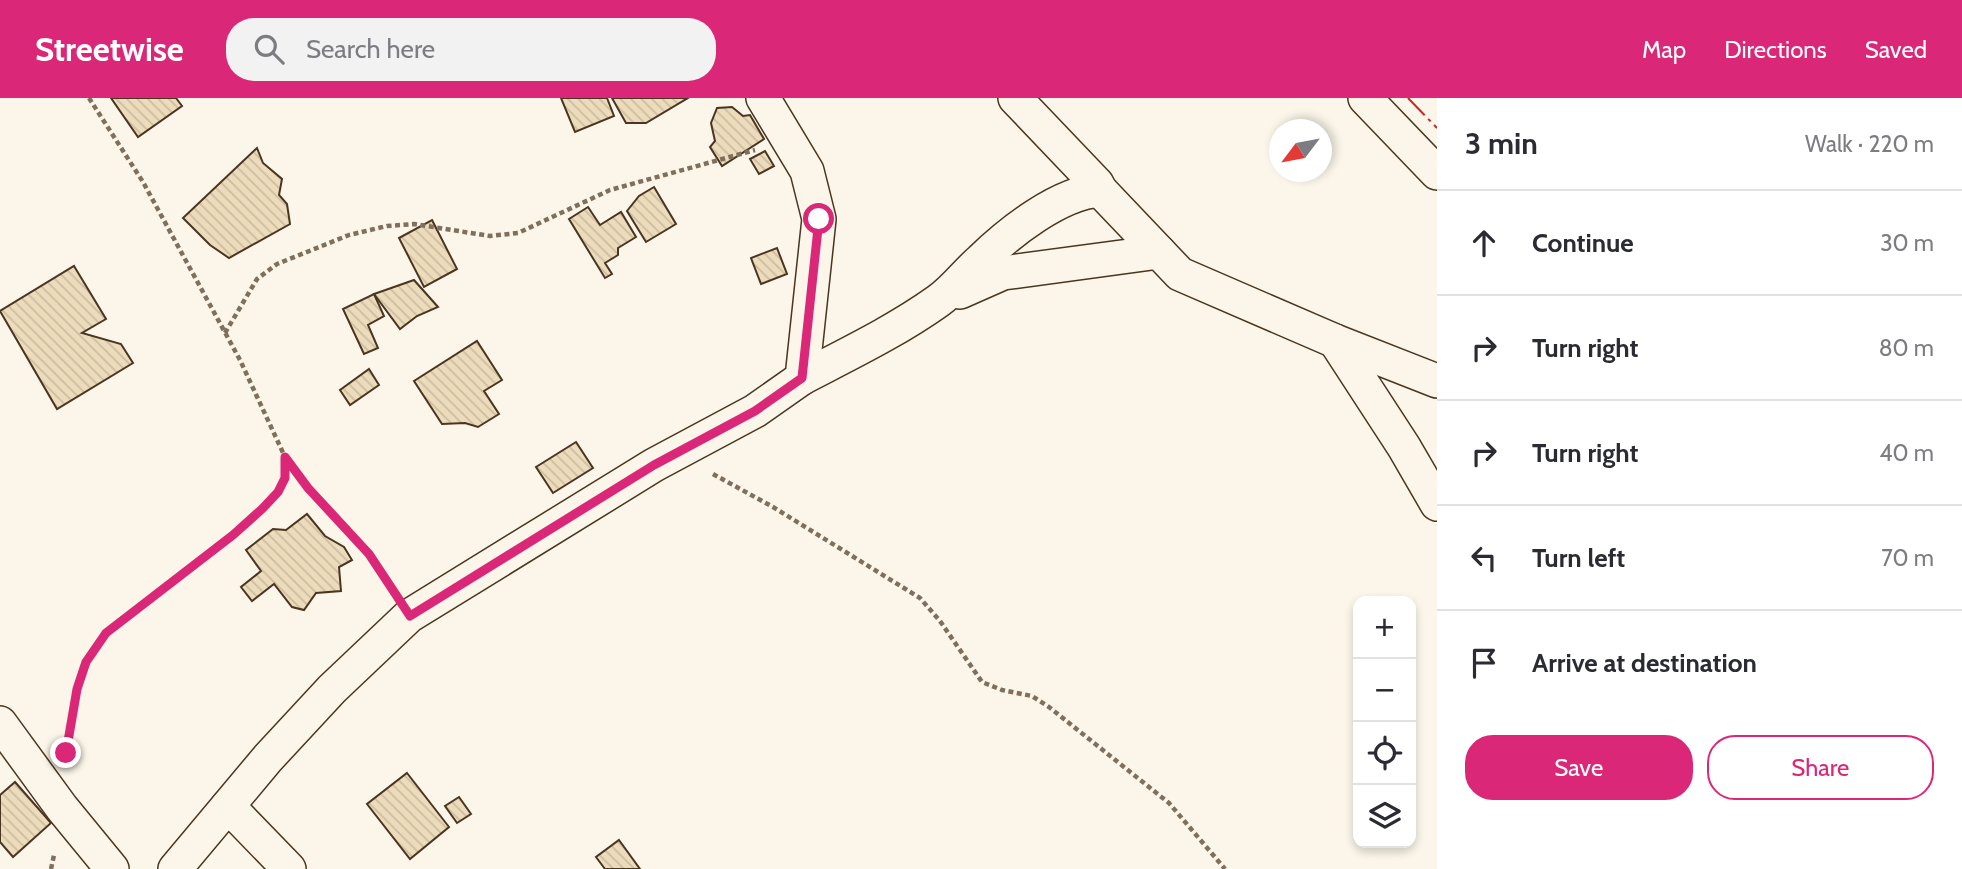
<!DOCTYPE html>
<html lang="en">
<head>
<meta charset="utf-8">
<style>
	body { margin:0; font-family:Cabin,sans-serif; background:#f2f2f3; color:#2b2b33 }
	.controls { position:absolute; right:21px; bottom:21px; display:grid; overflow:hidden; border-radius:14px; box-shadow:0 4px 10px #0003 }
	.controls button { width:63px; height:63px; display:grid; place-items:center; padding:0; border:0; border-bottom:2px solid #e1e1e2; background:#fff; color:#2b2b33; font:35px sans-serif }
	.compass { position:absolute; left:1269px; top:21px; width:63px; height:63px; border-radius:50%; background:#fff; box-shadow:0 4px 10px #0003; rotate:238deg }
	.stop { position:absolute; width:21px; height:21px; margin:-16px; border:5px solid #db2777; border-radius:50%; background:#fff }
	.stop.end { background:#db2777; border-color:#fff; box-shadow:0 2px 7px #0008 }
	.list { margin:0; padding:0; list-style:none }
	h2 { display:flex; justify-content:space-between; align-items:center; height:91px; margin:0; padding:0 28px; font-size:30px }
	h2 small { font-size:23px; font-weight:400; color:#7c7c81 }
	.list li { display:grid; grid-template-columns:46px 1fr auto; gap:21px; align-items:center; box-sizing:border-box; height:105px; padding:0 28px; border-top:2px solid #e1e1e2 }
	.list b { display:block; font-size:26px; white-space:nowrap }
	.list em { font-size:23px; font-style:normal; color:#7c7c81 }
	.actions { display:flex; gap:14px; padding:21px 28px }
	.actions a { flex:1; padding:16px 0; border:2px solid #db2777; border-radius:28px; text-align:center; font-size:24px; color:#db2777 }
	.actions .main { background:#db2777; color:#fff }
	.icon { flex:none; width:38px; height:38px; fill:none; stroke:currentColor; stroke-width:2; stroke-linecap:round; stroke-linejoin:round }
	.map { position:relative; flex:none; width:1437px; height:771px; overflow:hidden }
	header { display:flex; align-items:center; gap:42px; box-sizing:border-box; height:98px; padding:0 35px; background:#db2777; color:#fff }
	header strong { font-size:33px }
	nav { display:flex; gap:38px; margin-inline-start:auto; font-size:24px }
	.search { width:490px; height:63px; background:#f2f2f3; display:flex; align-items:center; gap:18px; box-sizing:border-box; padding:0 24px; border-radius:28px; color:#7c7c81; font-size:26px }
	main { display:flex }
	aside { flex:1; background:#fff }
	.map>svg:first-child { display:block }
</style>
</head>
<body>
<header>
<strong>Streetwise</strong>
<div class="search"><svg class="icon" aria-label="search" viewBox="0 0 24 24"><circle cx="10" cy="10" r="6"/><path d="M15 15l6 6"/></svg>Search here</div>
<nav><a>Map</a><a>Directions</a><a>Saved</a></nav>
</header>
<main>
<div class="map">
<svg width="1437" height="771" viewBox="0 0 1437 771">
	<defs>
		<pattern id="building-back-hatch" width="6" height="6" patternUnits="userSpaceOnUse" patternTransform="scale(1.75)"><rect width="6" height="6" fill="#ecdcbc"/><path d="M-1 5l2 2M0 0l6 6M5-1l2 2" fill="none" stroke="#ccbda1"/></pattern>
	</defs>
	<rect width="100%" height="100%" fill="#fbf6e9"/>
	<!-- building -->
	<g fill="url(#building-back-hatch)" stroke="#4a3520" stroke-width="2">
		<polygon points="111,0 176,0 182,8 138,39"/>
		<polygon points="561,0 607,0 614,18 575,34"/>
		<polygon points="612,0 688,0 646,25 626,25"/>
		<polygon points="732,9 743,18 750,17 764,41 722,68 710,49 715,43 711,25 717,10"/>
		<polygon points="257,50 263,65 282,81 279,97 287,106 290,126 229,160 210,147 183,120"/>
		<polygon points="765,53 774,68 759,76 750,61"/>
		<polygon points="654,89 676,126 646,144 627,113 639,98"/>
		<polygon points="588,109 600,127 621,114 636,139 618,150 618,157 605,165 612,176 605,180 569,121"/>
		<polygon points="432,122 457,171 424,189 399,140"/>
		<polygon points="777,150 787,176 761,186 751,160"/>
		<polygon points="74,168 106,221 82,235 121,246 133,265 57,311 0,213"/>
		<polygon points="414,182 438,209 417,218 400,231 374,196"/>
		<polygon points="374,196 384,218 368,227 378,250 364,256 343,211"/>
		<polygon points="477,243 502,282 484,293 499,316 478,329 465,325 442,326 414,283"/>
		<polygon points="369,271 379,287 350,307 340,292"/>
		<polygon points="576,344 593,370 553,395 536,369"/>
		<polygon points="307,416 325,438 344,449 352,462 339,469 341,493 316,495 304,512 292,509 274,486 252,503 241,489 261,473 246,452 273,431 286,432"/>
		<polygon points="407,675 449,729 410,761 367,706"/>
		<polygon points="15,684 51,725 13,759 0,744 0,697"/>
		<polygon points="459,699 471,716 457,725 445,708"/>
		<polygon points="619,742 640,771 605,771 596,759"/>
	</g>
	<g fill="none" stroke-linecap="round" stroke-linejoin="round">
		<!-- minor casing -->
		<g stroke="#4a3520" stroke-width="36">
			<g id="minor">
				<polyline points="1015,0 1097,86 1100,92"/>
				<polyline points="1365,0 1437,75"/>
				<polyline points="960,194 1003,175 1159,154"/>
				<polyline points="1335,243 1404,349 1437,406"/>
				<path d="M802 280C848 256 896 233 938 203 954 192 966 175 981 162 1010 134 1059 95 1100 92L1180 176 1335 243 1437 283"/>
				<polyline points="0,625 62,710 112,771"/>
				<polyline points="228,708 289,771"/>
				<polyline points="175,771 268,660 332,591 409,518 654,367 755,313 802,280 819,121 807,73 763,0"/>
			</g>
		</g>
		<!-- path -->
		<g stroke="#7f6f5c" stroke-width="4.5" stroke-dasharray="5 3.5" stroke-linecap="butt">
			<polyline points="89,0 143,84 240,262 285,359 308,390 369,456 390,488"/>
			<polyline points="225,235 257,181 277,166 349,137 387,128 414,126 490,138 518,135 610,92 755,52"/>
			<polyline points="713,376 773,409 920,500 940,523 982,584 1002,592 1032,598 1049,609 1169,705 1225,771"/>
			<polyline points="66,655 77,591 86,564 106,535 233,437 262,411 278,394 285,380 285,360"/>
			<polyline points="51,771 54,757"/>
		</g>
		<!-- minor -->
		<use href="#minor" stroke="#fbf6e9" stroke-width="33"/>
		<!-- power -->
		<polyline stroke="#c62828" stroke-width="2" stroke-dasharray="24 5 3.5 5" stroke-linecap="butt" points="1408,0 1437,30"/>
	</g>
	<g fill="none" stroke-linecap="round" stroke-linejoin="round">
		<!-- route -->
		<polyline stroke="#db2777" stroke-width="9" points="66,655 77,591 86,564 106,535 233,437 262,411 278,394 285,380 285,359 308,390 369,456 410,518 654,367 755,313 802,280 819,121"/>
	</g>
</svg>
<div class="controls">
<button>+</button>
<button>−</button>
<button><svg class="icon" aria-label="locate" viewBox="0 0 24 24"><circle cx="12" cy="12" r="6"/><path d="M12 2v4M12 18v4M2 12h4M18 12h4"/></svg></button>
<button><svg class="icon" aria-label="layers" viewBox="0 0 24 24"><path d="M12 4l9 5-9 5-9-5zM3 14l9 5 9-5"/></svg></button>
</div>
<svg class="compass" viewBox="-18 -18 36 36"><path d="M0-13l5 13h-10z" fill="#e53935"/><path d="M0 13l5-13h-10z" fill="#7c7c81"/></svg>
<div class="stop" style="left:819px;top:121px"></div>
<div class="stop end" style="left:66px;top:655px"></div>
</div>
<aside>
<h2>3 min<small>Walk · 220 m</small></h2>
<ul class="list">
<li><svg class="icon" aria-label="ahead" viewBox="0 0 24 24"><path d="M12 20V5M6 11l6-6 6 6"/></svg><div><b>Continue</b></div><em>30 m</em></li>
<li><svg class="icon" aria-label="right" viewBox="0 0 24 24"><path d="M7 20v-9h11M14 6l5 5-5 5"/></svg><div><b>Turn right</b></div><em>80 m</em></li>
<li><svg class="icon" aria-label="right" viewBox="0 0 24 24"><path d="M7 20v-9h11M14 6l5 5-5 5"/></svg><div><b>Turn right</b></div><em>40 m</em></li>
<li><svg class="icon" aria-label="left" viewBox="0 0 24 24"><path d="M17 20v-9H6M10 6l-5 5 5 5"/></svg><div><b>Turn left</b></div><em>70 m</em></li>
<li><svg class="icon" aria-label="arrive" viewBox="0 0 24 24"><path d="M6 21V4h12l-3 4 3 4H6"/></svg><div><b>Arrive at destination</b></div></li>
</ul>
<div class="actions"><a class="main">Save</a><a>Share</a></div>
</aside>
</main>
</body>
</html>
